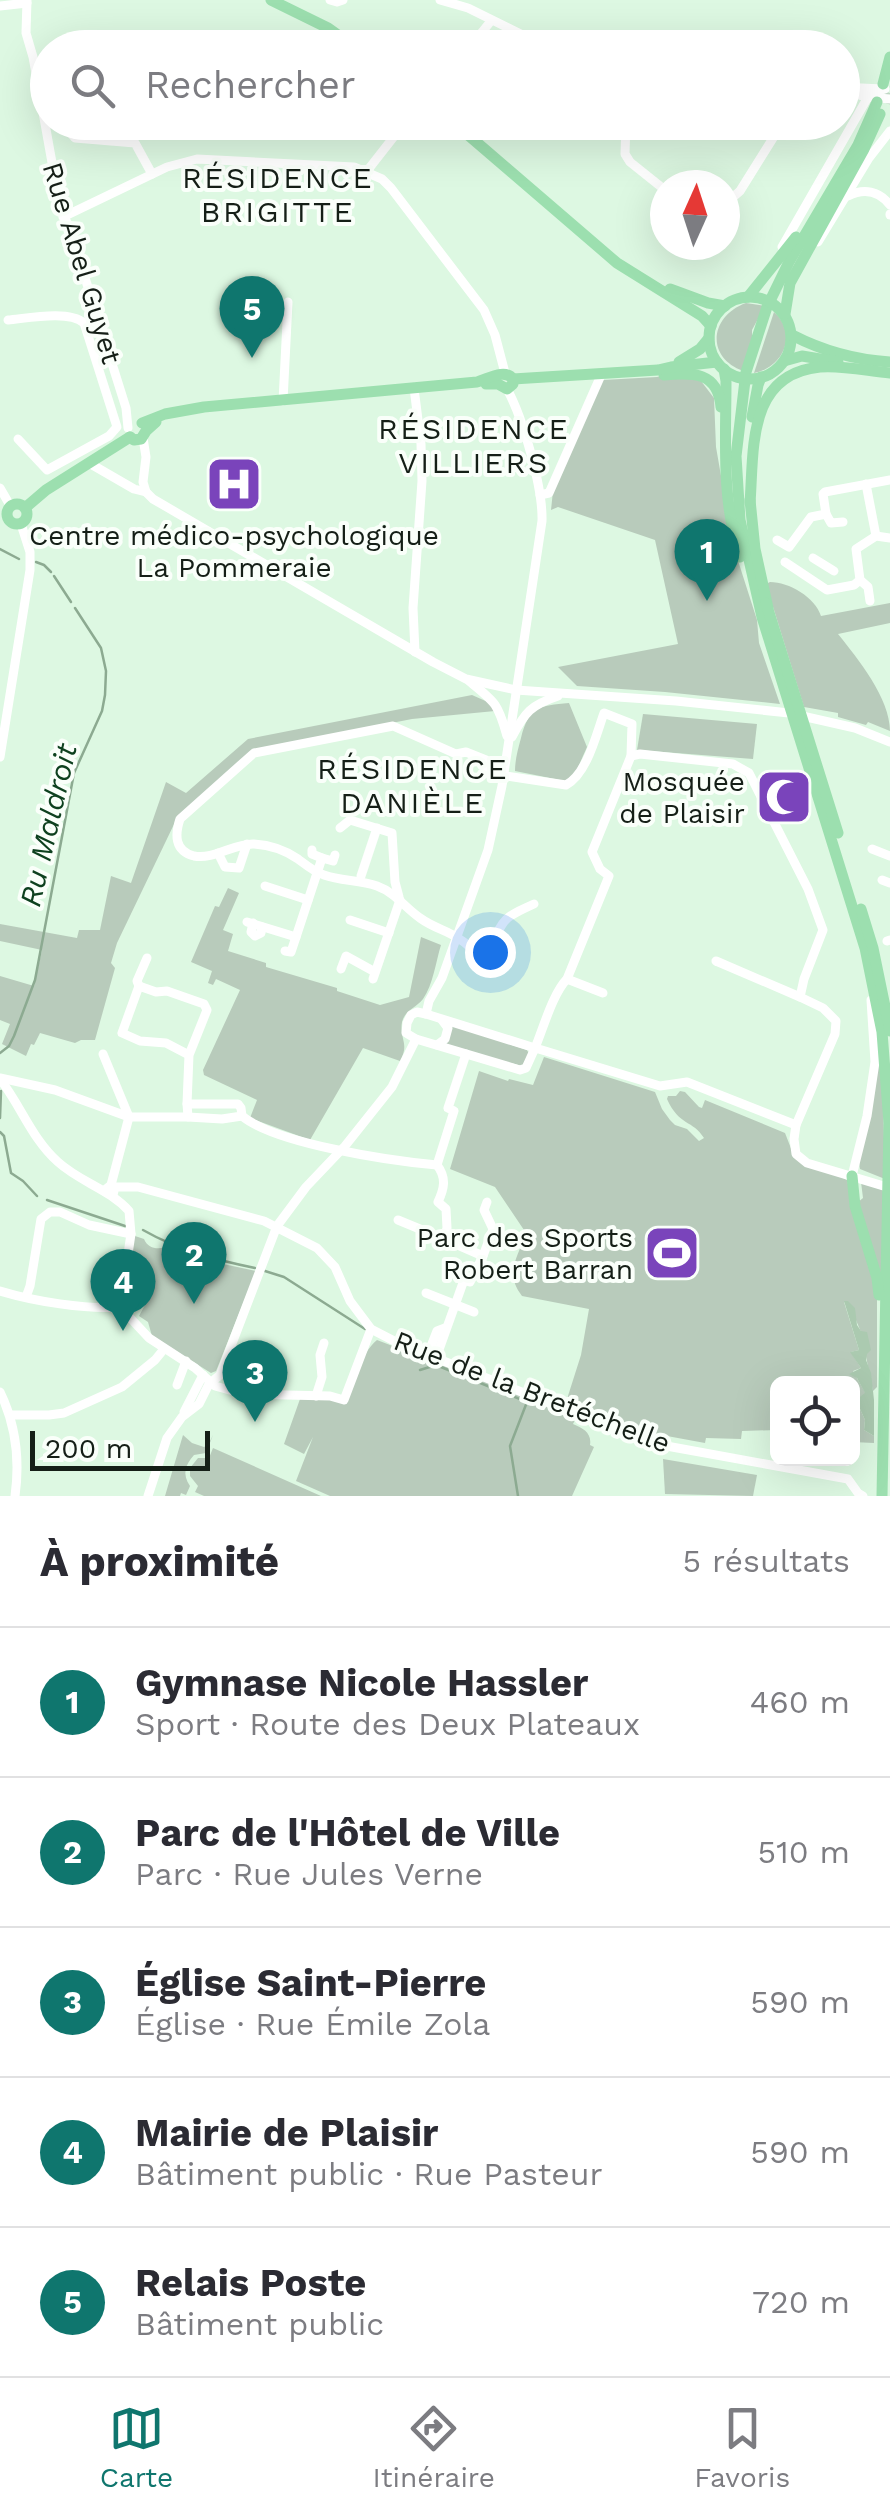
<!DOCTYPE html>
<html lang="fr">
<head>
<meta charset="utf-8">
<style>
	body { margin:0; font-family:"Work Sans",sans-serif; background:#f2f2f3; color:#2b2b33 }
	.controls { position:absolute; right:30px; bottom:30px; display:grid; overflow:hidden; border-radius:15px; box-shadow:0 10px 40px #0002 }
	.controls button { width:90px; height:90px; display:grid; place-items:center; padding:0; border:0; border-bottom:2px solid #e1e1e2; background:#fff; color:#2b2b33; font:50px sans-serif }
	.compass { position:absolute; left:650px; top:170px; width:90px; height:90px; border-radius:50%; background:#fff; box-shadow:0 10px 40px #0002; rotate:3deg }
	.scale { position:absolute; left:30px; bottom:25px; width:180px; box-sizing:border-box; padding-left:10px; border:5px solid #151f17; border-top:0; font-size:28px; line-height:35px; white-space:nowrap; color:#151f17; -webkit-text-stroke:8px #fafffa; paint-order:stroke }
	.you { position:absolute; left:490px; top:952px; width:35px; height:35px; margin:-25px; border:8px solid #fff; border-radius:50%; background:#1a73e8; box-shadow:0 0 0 15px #1a73e833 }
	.badge { display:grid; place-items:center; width:65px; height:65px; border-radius:50%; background:#0f766e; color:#fff; font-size:32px; font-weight:700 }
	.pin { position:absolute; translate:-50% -82px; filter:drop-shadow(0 2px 5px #0008) }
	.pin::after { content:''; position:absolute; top:52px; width:35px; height:30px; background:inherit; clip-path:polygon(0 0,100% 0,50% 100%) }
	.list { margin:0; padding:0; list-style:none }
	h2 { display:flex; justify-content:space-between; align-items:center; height:130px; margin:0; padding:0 40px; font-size:42px }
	h2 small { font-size:32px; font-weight:400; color:#7c7c81 }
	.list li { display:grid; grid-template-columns:65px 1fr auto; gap:30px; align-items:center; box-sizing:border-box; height:150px; padding:0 40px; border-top:2px solid #e1e1e2 }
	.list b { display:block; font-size:38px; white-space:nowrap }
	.list p { margin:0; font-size:32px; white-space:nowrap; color:#7c7c81 }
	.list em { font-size:32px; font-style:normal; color:#7c7c81 }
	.icon { flex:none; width:55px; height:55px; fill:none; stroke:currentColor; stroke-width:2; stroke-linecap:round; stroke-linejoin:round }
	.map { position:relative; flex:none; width:890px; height:1496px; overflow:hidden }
	.search { position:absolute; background:#fff; box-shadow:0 10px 40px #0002; left:30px; right:30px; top:30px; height:110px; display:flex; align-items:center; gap:25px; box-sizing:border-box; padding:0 35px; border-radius:55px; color:#7c7c81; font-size:38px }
	.sheet { height:880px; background:#fff }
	nav { display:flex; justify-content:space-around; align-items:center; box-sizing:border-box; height:140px; border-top:2px solid #e1e1e2; background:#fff; font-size:28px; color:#7c7c81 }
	nav a { display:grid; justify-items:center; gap:5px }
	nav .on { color:#0f766e }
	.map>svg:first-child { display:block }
</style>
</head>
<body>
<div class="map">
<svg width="890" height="1496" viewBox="0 0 890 1496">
	<rect width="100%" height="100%" fill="#ddf8e2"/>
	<!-- green -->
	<g fill="#b8cbbb">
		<path d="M746 303 765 306 752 330V344L743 371C705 357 710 316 746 303Z"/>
		<path d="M774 312C798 333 784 367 754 373Z"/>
		<polygon points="691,368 714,398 716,447 733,545 757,620 759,643 780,704 665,692 577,686 558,667 678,644 655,540 558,507 551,510 553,491 603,380 657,377"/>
		<path d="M770 582C789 582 815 597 821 616L890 603V623L838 634C858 659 890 698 890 731L868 722 866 725 838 717V713L804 707 766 584Z"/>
		<polygon points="472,695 490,703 495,711 412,719 254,750 177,818 117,943 111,963 115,968 95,1040 81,1040 75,1043 40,1033 34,1045 31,1044 26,1056 2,1044 10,1024 0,1020 0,976 34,986 42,950 0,941 0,924 77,938 79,930 100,930 111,876 131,883 166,782 186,793 248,739"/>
		<path d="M569 703 587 747 575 774 565 781 515 771C515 760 518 749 521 738 529 706 539 706 569 703Z"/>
		<polygon points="643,714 757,724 753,759 637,750"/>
		<path d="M228 888 239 893 223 930 233 934 228 951 266 963V967L337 988V991L380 1005 409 997 421 937 441 945C436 961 433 985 423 999 416 1008 405 1010 402 1022 399 1038 410 1044 400 1061L363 1048 310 1140 250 1118 257 1100 204 1075 203 1070 240 990 216 979 213 985 208 983 212 971 191 962 215 906 219 907Z"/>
		<polygon points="452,1025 527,1050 529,1054 522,1066 446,1046"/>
		<polygon points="882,1054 885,1179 860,1169 859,1162 876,1069"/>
		<path d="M544 1057 655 1092 662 1109 670 1120 675 1125 687 1129 699 1141 704 1138C693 1120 679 1126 667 1099L668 1096H676L680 1091 685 1092 699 1107 702 1108 705 1100 785 1133 792 1151 847 1180 877 1292V1387L873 1391 861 1332 850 1306 844 1302 859 1350 851 1352 861 1368 853 1371 866 1394 856 1400 865 1420 864 1430 874 1436V1443L853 1442 852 1384H778L777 1430 742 1431 741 1439 706 1438 705 1443 667 1436 665 1440 570 1406 567 1399 581 1355 589 1309 522 1296C504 1273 518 1257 526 1233L495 1187 450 1169 479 1071 508 1081 509 1079 533 1085Z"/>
		<polygon points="861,1182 885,1191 882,1284 857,1203 863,1198"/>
		<path d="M132 1235 144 1239C149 1251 161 1249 171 1246L209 1261 256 1271 216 1371 211 1373 152 1336 148 1322 139 1316 152 1292 149 1285 140 1280 126 1277Z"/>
		<path d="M377 1340 582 1419 580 1421 575 1420 573 1424C583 1428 592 1433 590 1445L594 1447 572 1496H330L296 1481 313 1437 304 1454 284 1444 300 1399H330L346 1404C354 1383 360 1354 377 1340Z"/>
		<path d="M183 1435 192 1443 204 1447 208 1445 213 1435 206 1453 194 1455C185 1465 182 1474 190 1486L186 1495 181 1493 180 1496H165Z"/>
		<polygon points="213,1448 321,1496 204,1496 195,1492 198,1486 190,1476 190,1468 198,1458 209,1458"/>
		<polygon points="663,1459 757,1475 753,1496 665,1494"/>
	</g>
	<!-- forest -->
	<polygon fill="#abcab0" points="844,1301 848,1301 855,1308 857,1325 861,1331 867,1332 871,1350 867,1354 866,1360 871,1373 874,1400 874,1436 864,1430 865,1420 856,1400 865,1393 857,1378 849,1374 861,1368 850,1352 859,1350"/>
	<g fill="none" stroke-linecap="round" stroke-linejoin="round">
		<!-- stream -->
		<g stroke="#8caa91" stroke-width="2.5">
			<polyline points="0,549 19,559"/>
			<polyline points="36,562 44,565 51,572"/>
			<polyline points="54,576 71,602"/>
			<polyline points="0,1053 9,1046 14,1036 35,980 74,773 102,711 105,695 106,671 101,648 75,608"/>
			<polyline points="0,1118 1,1091"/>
			<polyline points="0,1132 4,1136 11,1173 23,1181 37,1196"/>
			<polyline points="47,1200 125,1226"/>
			<path d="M143 1230C178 1250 216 1260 255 1268"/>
			<polyline points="265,1271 284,1277 365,1329"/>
			<polyline points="420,1370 436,1365 527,1402 510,1446 518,1496"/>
		</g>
		<!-- major-tunnel -->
		<polyline stroke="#bfd7c4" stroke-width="11" stroke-dasharray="11 5.5" stroke-linecap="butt" points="885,103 890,87"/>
		<!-- minor -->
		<g stroke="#fff" stroke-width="9">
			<polyline points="27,0 26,33 33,57 60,207 69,227 126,408 128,428"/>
			<polyline points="330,0 337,2 343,0"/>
			<polyline points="440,0 468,8 549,48"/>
			<polyline points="0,6 27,3"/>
			<polyline points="469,48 491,21"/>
			<polyline points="842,87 882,89"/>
			<polyline points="842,91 868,97 890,99"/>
			<polyline points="68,122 67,129 75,138 135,143 152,174"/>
			<polyline points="626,122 625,154 630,162 665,190"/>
			<polyline points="367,171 396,134 400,122"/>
			<path d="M848 196C864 188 879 191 890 205"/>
			<polyline points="725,204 740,191 783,122"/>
			<polyline points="890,214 890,215"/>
			<polyline points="63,217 167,167 197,159 354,167 382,179 391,188 484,310 495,335 505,373"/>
			<polyline points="818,242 869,158 890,131"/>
			<polyline points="782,247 868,97 875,92 885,89"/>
			<path d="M8 320C29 318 69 310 84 323L117 427 109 436 47 470 18 439"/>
			<polyline points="414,388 421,444 422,481 413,608 415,652"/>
			<polyline points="283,401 288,302"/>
			<polyline points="143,438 146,457 143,482 146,492"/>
			<polyline points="89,463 134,489 146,492 153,499 433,662 466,679 516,690 676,701 789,713 855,728 890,742"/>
			<polyline points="866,484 876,536"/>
			<polyline points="0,488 11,507"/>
			<polyline points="540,495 549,493 602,373"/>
			<polyline points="826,514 831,523 843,522"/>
			<polyline points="777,540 789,547 811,517 826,514 823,494 825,492 890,480"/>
			<polyline points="813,558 834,571"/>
			<polyline points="785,562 827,590 854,585 860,580 856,549 876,536 890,538"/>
			<polyline points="860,580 868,587 870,601"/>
			<path d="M469 681C495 702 498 703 507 736"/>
			<path d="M512 737C525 712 531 705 558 696"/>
			<polyline points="631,756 640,754 733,764 749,773 808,889 823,930 804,979 800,997 823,1008 836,1021 835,1034 796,1125"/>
			<polyline points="0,757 30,570 30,552 21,524"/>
			<polyline points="340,828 350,820 392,833 395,882 399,897"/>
			<polyline points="872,849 890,856"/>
			<polyline points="218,853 225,867 239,868 247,844"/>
			<polyline points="322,858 333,861 335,855"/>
			<polyline points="361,876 377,828"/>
			<polyline points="882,880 890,883"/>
			<polyline points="265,886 308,900"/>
			<polyline points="350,920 389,933"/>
			<polyline points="247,922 296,937 322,858 312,854 312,850"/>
			<polyline points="253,923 251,932 255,936 261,933 262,927"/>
			<polyline points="887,941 890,940"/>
			<path d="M491 947C503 918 505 917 534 904"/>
			<polyline points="285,951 291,952 296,937"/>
			<polyline points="716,961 800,997"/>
			<path d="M501 963 500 956 491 947 472 949C454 931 438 931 420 918 404 907 396 893 377 886 360 880 341 881 324 875 314 872 306 865 298 859 285 850 270 845 254 844 234 843 214 860 194 856 174 851 175 834 180 819L254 753 393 726 456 754 466 752 486 760V773L566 785C587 774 596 735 604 713L632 724 631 756 592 852 600 869 609 876 567 979C553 993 543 1029 535 1048L526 1068 520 1070 416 1039 406 1033 407 1023 411 1015 417 1012 426 1014 535 1048 542 1050 660 1086 687 1082 796 1125 794 1139 796 1154 807 1163 890 1188"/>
			<polyline points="341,969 346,956 375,972"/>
			<polyline points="373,979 400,900"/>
			<polyline points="567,979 603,993"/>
			<polyline points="139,986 137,981 147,958"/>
			<path d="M426 1014 429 1001 442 978 488 850 502 786 542 521C543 488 523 418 507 389"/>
			<polyline points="437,1045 445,1039 448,1028 442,1020"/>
			<polyline points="103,1054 129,1117"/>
			<polyline points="0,1078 55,1090 129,1117 188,1117"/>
			<path d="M0 1079C21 1106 32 1139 58 1162 80 1182 109 1189 129 1211L131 1234 120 1307"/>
			<polyline points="187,1104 189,1055 207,1010 204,1004 167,991 156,992 139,986 122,1033 140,1041 166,1043 189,1055"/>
			<polygon points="187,1104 238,1104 241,1108 242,1116 222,1119 188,1117"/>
			<path d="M242 1116C276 1144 392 1161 437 1165"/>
			<polyline points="852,1176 867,1116 875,1062 871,1000"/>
			<polyline points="106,1189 111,1185 129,1117"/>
			<polyline points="113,1195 115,1187 138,1187 264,1221 317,1248 335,1267 350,1301 371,1329 398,1343 592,1420 604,1422 650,1443 848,1479 858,1493 863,1496"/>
			<polyline points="398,1220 444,1239"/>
			<polyline points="483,1256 493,1229 484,1210 487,1202"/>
			<path d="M0 1291C33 1301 87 1310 120 1307"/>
			<polyline points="426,1293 474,1312"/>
			<polyline points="26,1297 30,1286 41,1219 50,1212 60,1212 89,1225 131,1234"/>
			<polyline points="120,1307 149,1338 195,1368 215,1386 244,1394 330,1396 344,1400 371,1329"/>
			<polyline points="428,1354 437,1331 445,1328"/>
			<path d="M436 1358 464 1280 470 1282 483 1256 444 1239 447 1228 446 1209 438 1202C444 1189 447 1178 437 1165L454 1111 448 1108 466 1054"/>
			<polyline points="177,1385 186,1361"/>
			<path d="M0 1392C16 1425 20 1460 15 1496"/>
			<polyline points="316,1396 322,1377 320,1355 324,1343"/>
			<polyline points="184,1412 203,1375"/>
			<polyline points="10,1415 49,1415 64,1413 122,1387 155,1360 164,1349"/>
			<polyline points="148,1496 167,1438 182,1417 199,1404 209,1384 220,1375 277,1226 306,1187 345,1146 392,1087 416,1039"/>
		</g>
		<!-- major -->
		<g stroke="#9cdfaf" stroke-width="11">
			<polyline points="271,0 328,28 356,48"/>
			<polyline points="883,84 890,57"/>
			<polyline points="877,102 858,145 789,262 767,307 746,372 736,456 740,520 762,617 865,948 882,1032 889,1123 882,1496"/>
			<polyline points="453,122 617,263 702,316 711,326"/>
			<polyline points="670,289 708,303 725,306"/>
			<circle cx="750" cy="338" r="41"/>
			<polyline points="748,297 796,237"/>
			<polyline points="785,314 790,283 864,149 880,114"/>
			<path d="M792 335C823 351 855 360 890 362"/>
			<polyline points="784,361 802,356 838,362"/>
			<polyline points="679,362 700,349 709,338"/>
			<path d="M724 369 726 381C726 440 721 499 740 557"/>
			<path d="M664 375C693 372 718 372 721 407"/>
			<polyline points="513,379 658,370 671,367 717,362"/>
			<polyline points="486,384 498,384 507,389 513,384 513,379"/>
			<polyline points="752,417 758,385 761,377"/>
			<path d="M142 423 165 414 204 407 477 382C488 379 505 368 513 379"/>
			<polyline points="130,437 134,440 141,439 146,431 156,422"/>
			<polyline points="750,500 755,549 768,608"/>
			<path d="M750 503C754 449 747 374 820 367 842 365 868 371 890 373"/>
			<circle cx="17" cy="514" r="10"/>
			<polyline points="25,508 46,490 130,437"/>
			<polyline points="766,603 838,833"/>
			<polyline points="861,909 873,948 890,1031"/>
			<polyline points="852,1176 855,1206 877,1278 879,1295"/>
		</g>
	</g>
	<!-- icons -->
	<defs>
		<g id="hospital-square" transform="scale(2.875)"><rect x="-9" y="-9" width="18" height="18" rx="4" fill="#7a44bb" stroke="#fafffa"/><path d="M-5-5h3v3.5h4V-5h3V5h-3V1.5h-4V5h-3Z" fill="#fff"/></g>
		<g id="mosque-square" transform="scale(2.875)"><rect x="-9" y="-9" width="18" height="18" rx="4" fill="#7a44bb" stroke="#fafffa"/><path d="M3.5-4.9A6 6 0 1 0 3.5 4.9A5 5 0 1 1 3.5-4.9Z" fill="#fff"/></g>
		<g id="stadium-square" transform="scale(2.875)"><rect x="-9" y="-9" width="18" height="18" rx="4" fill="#7a44bb" stroke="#fafffa"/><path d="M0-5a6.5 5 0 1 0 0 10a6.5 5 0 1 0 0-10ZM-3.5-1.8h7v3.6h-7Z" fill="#fff"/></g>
	</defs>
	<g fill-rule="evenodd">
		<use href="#hospital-square" x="234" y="484"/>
		<use href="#mosque-square" x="784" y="797"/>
		<use href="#stadium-square" x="672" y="1253"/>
	</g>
	<g text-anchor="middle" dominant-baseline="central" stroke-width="8" stroke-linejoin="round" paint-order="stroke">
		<!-- street labels -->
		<g font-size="28" fill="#151f17" stroke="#fafffa">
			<text transform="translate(82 263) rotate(73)">Rue Abel Guyet</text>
			<text transform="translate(532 1392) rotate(21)">Rue de la Bretéchelle</text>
		</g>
		<!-- poi labels -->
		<g font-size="28" fill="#151f17" stroke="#fafffa" text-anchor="end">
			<text x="234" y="535" text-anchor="middle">Centre médico-psychologique<tspan x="234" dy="32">La Pommeraie</tspan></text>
			<text x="745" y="781">Mosquée<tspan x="745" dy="32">de Plaisir</tspan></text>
			<text x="633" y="1237">Parc des Sports<tspan x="633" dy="32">Robert Barran</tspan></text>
		</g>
		<!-- neighbourhood labels -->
		<g font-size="30" letter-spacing="2.5" fill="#151f17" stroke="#fafffa">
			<text x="278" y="177">RÉSIDENCE<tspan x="278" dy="34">BRIGITTE</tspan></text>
			<text x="474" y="428">RÉSIDENCE<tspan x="474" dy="34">VILLIERS</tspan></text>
			<text x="413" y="768">RÉSIDENCE<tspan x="413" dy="34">DANIÈLE</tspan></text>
		</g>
		<!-- water labels -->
		<g font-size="30" font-style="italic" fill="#0e411f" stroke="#fafffa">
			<text transform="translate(48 825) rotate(-77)">Ru Maldroit</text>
		</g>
	</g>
</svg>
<div class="controls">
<button><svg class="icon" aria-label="locate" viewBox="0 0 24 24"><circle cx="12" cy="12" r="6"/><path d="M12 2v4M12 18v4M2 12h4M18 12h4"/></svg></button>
</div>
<svg class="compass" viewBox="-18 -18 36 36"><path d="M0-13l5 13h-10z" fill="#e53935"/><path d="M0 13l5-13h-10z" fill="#7c7c81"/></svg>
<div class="scale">200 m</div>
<div class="you"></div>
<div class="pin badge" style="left:707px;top:601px">1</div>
<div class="pin badge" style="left:194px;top:1304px">2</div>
<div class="pin badge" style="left:255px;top:1422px">3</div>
<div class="pin badge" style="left:123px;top:1331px">4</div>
<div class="pin badge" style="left:252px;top:358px">5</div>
<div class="search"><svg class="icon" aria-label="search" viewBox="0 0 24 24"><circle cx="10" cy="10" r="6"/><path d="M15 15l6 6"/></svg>Rechercher</div>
</div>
<section class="sheet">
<h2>À proximité<small>5 résultats</small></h2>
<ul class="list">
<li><span class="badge">1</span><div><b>Gymnase Nicole Hassler</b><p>Sport · Route des Deux Plateaux</p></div><em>460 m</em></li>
<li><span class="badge">2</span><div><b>Parc de l'Hôtel de Ville</b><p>Parc · Rue Jules Verne</p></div><em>510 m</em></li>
<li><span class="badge">3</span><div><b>Église Saint-Pierre</b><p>Église · Rue Émile Zola</p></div><em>590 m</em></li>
<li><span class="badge">4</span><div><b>Mairie de Plaisir</b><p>Bâtiment public · Rue Pasteur</p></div><em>590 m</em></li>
<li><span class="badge">5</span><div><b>Relais Poste</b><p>Bâtiment public</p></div><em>720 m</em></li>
</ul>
</section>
<nav>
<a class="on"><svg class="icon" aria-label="map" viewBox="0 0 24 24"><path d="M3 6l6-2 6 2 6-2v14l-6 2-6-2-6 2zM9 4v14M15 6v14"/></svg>Carte</a>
<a><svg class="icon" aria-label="directions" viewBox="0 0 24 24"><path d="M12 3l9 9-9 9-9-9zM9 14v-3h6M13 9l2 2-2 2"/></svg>Itinéraire</a>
<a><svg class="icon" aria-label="saved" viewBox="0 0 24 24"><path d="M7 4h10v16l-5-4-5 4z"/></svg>Favoris</a>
</nav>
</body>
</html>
